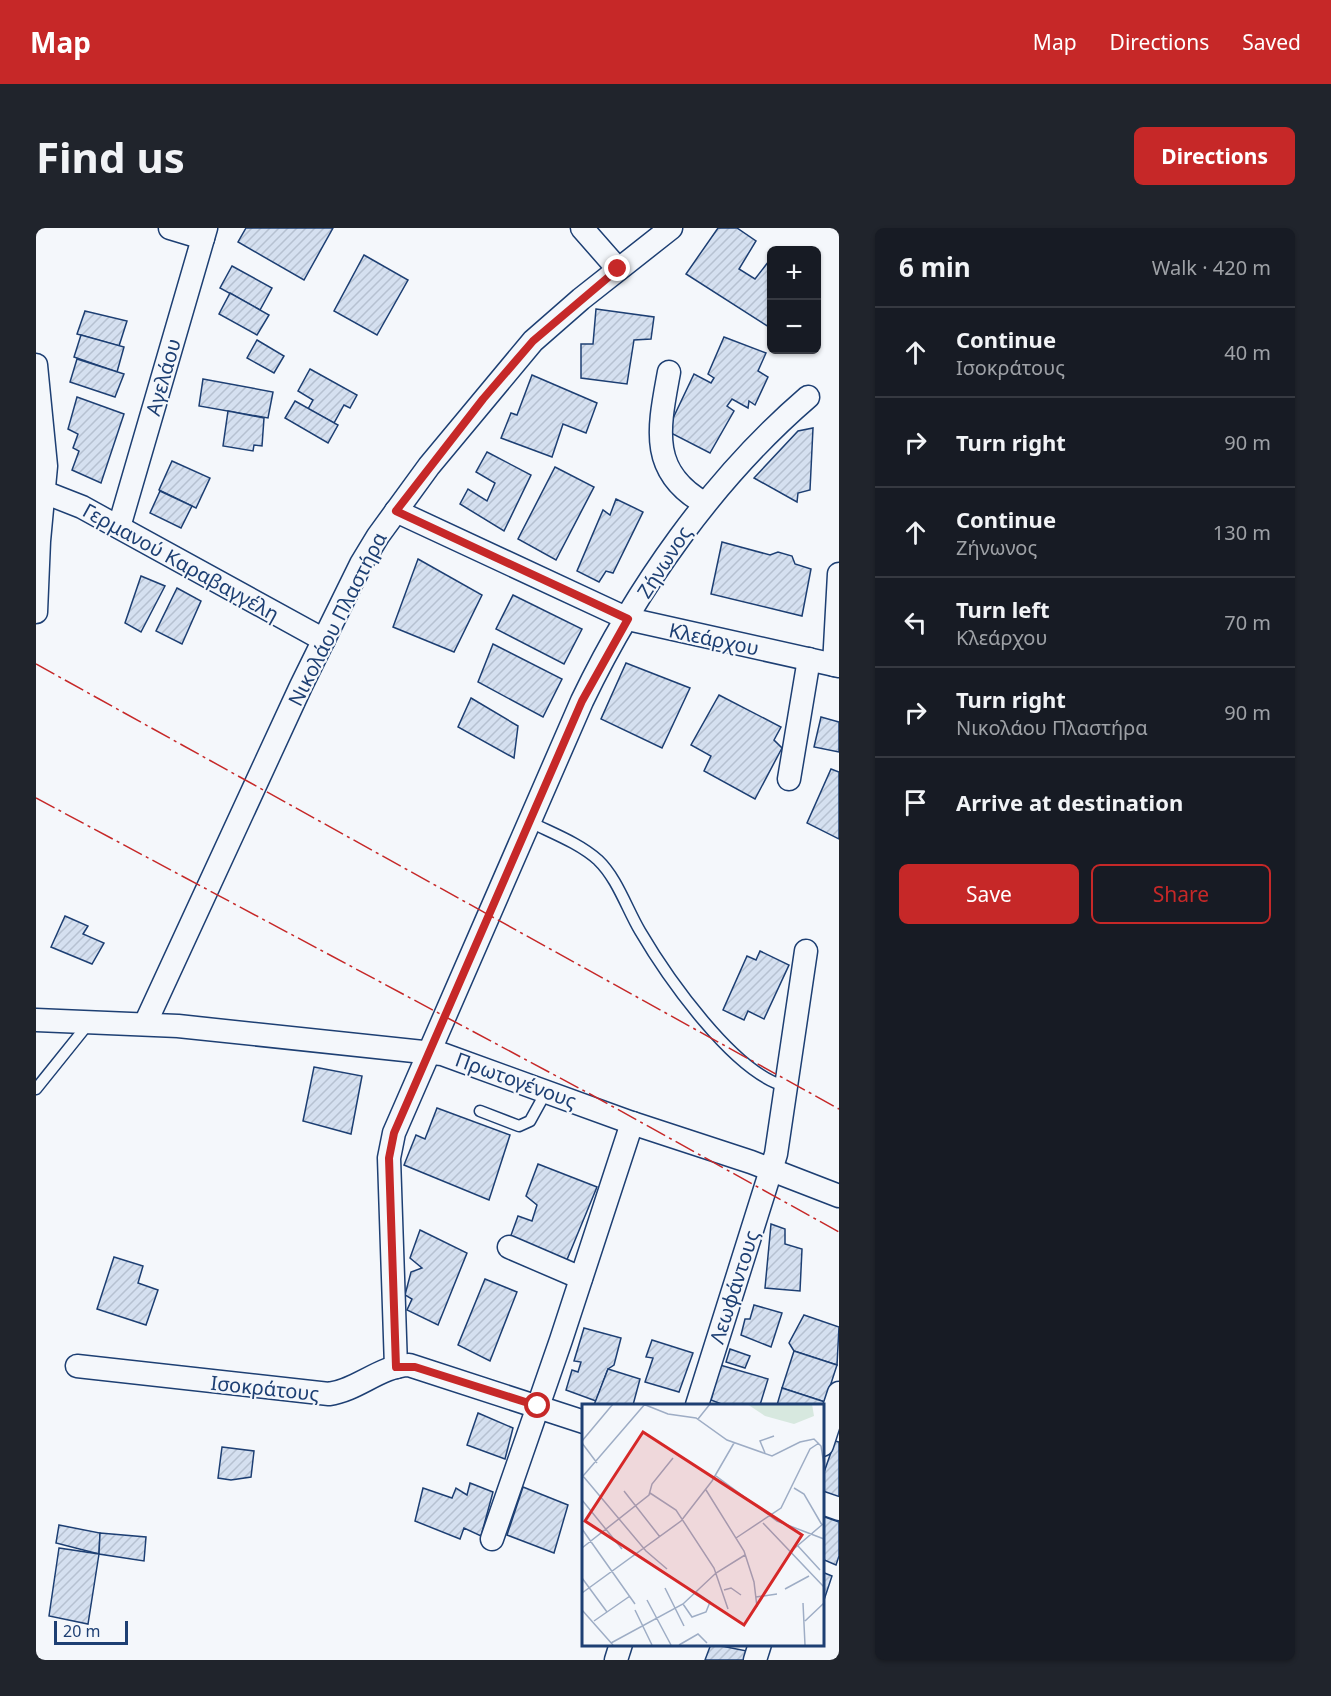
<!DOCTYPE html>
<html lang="en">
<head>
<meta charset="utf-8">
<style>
	body { margin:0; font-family:"Noto Sans",sans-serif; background:#20242c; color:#f1f3f6 }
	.controls { position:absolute; right:18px; top:18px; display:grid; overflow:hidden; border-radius:9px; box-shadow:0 2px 4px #0004 }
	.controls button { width:54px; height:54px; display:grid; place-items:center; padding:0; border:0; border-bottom:2px solid #363941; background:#171b24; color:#f1f3f6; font:30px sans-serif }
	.scale { position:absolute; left:18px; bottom:15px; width:74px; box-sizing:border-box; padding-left:6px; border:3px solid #1d3f73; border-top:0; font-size:16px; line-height:21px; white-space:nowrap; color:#1d3f73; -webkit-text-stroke:4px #f4f7fb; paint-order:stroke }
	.stop { position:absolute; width:18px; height:18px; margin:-14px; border:4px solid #c62828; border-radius:50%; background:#fff }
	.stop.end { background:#c62828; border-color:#fff; box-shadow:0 2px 6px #0008 }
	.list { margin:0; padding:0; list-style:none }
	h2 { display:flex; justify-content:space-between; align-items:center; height:78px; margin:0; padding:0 24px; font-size:26px }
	h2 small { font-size:20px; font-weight:400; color:#9ea1a6 }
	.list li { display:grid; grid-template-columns:39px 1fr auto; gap:18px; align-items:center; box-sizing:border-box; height:90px; padding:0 24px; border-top:2px solid #363941 }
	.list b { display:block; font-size:22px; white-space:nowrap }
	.list p { margin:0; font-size:20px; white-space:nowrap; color:#9ea1a6 }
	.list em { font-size:20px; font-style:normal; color:#9ea1a6 }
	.actions { display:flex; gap:12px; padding:18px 24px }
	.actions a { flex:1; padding:14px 0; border:2px solid #c62828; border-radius:9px; text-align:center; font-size:21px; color:#c62828 }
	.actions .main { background:#c62828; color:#fff }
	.icon { flex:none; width:33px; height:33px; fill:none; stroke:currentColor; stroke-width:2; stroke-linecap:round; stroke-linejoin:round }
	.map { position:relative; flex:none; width:803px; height:1432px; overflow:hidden; border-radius:9px }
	header { display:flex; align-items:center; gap:36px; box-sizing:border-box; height:84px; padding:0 30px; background:#c62828; color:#fff }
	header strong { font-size:28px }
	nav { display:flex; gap:33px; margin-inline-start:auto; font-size:21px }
	.intro { display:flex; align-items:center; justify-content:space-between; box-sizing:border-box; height:144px; padding:0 36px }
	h1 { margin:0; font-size:42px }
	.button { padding:15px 27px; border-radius:9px; background:#c62828; color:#fff; font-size:21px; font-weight:700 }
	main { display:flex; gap:36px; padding:0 36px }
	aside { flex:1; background:#171b24; border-radius:9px; box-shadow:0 2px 4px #0004 }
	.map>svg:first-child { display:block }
</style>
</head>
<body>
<header>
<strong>Map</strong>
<nav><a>Map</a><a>Directions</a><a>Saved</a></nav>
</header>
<div class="intro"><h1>Find us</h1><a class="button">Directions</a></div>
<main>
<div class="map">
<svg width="803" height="1432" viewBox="0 0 803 1432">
	<defs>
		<pattern id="building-hatch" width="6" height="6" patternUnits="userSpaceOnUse" patternTransform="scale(1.5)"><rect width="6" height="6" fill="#d5e0f0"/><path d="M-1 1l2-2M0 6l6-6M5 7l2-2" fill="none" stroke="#b6c1d1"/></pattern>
	</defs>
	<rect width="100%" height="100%" fill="#f4f7fb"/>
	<!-- building -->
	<g fill="url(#building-hatch)" stroke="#1d3f73" stroke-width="1.5">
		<polygon points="210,0 297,0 268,52 202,14"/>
		<polygon points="682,0 701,0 720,13 703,41 719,51 736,29 736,101 650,46"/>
		<polygon points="328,27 372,52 341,107 298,83"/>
		<polygon points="196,38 236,60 224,82 184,60"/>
		<polygon points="194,65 233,87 221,107 183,86"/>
		<polygon points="560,81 618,89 615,111 598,112 591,156 545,150 545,116 557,116"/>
		<polygon points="49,83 91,93 83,118 41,106"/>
		<polygon points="45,107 88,119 81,144 38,129"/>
		<polygon points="688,109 730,125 722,143 732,149 719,177 713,173 712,180 696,171 691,178 698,183 674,225 631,203 658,146 675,155 678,150 672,146"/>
		<polygon points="221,112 248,128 238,145 211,130"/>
		<polygon points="41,131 88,146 79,169 34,154"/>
		<polygon points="274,141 321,167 314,180 308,177 298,195 272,181 277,172 262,163"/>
		<polygon points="496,147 561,175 550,205 527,196 516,229 465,210 475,185 481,187"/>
		<polygon points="167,151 237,164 232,190 163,178"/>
		<polygon points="41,169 88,186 65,255 36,242 43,223 37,220 42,206 32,201"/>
		<polygon points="259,173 302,197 292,215 249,190"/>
		<polygon points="192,183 228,190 226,218 218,217 217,223 187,218"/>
		<polygon points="777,200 774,262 762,265 761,274 718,250 762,203"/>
		<polygon points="451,224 495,247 468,303 424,276 432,261 451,273 459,255 440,244"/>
		<polygon points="136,233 174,250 160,280 123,262"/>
		<polygon points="519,239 558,259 520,332 482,311"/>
		<polygon points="124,263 156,278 145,300 114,285"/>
		<polygon points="580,271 607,284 577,345 570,343 563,354 541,343 567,282 574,287"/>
		<polygon points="686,314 734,327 742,324 756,328 759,336 775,341 766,388 675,366"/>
		<polygon points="382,331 446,367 418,424 357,399"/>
		<polygon points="105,348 129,358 105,404 89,395"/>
		<polygon points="141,360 165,373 146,416 120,403"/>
		<polygon points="477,367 546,401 528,436 460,401"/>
		<polygon points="457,416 526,451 507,489 442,454"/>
		<polygon points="590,435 654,460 626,520 565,491"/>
		<polygon points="683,467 745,499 738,512 746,520 719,571 668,543 675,528 655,517"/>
		<polygon points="435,470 482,498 478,530 422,499"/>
		<polygon points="785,489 803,494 803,524 778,519"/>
		<polygon points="795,541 803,544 803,611 771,595"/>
		<polygon points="29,688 52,698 47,706 68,715 56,736 15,719"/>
		<polygon points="724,723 753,737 728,791 712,783 708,792 687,782 711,728 720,732"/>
		<polygon points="278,839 326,848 315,906 267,893"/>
		<polygon points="401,880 474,907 453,972 368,937 380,907 389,911"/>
		<polygon points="502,936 561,959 530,1034 474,1010 482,988 496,993 501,977 490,968"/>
		<polygon points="735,996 749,1001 749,1016 766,1021 764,1063 729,1060"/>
		<polygon points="384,1002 431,1025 402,1097 371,1082 376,1071 369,1067 375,1044 386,1040 374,1030"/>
		<polygon points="78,1029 107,1038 102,1055 122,1062 110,1097 61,1081"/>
		<polygon points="449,1051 481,1064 454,1133 422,1117"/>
		<polygon points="718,1077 746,1085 735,1119 705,1107 709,1091 714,1091"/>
		<polygon points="768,1087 803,1099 801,1137 758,1123 753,1115"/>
		<polygon points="548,1100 585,1110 578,1137 572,1141 560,1173 530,1162 536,1142 542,1144 545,1134 538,1133"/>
		<polygon points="616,1112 657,1125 643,1164 609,1154 617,1130 610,1129"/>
		<polygon points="694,1121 714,1128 709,1140 690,1134"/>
		<polygon points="758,1123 801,1137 789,1174 746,1160"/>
		<polygon points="684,1137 732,1151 724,1177 688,1177 675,1172"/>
		<polygon points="572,1141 604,1151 597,1177 558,1177"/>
		<polygon points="746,1160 789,1174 786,1182 786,1177 741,1177"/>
		<polygon points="442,1185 477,1200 469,1231 431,1217"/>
		<polygon points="799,1213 803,1214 803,1272 786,1266 786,1250"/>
		<polygon points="186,1219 218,1223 215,1249 195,1252 182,1250"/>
		<polygon points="434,1255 457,1264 445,1308 428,1300 424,1311 379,1293 387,1260 416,1270 420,1260 431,1267"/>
		<polygon points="487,1259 532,1277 518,1325 471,1307"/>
		<polygon points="786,1288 803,1294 803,1328 800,1337 786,1331"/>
		<polygon points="23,1297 64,1305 63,1326 20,1315"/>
		<polygon points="64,1305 110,1309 108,1333 63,1326"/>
		<polygon points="23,1320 63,1326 52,1396 13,1388"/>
		<polygon points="786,1344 796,1348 786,1378"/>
		<polygon points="675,1416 711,1423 708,1432 669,1432"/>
	</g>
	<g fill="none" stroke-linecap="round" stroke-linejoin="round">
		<!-- lane casing -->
		<g stroke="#1d3f73" stroke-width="13">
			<g id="lane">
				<path d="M494 594C516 605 543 615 562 632 581 650 591 681 604 703 631 749 698 845 749 858"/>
				<polyline points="0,861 53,795"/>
				<polyline points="444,883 483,898 494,893 510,864"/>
			</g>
		</g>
		<!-- street casing -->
		<g stroke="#1d3f73" stroke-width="25">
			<g id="street">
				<polyline points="134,0 167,10"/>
				<polyline points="546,0 582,41"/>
				<polyline points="0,137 10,238 3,313 0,384"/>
				<path d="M633 144C623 199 612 243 668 275"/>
				<polyline points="0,261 46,279 288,412"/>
				<polyline points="360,283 592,391 803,438"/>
				<polyline points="83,299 170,0"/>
				<polyline points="798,437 803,346"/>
				<polyline points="753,551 773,431"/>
				<polyline points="0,792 142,798 406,826 596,895 715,934 803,968"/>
				<polyline points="109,796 265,458 325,336 342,308 393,238 497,113 545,71 635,0"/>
				<polyline points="473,1019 545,1050"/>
				<path d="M41 1138 293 1166C322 1162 344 1138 373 1137L548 1194"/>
				<path d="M360 1139 353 930 358 905 546 473C600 360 678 250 772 169"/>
				<polyline points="661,1177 740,926 770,723"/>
				<polyline points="786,1217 803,1165"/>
				<polyline points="786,1275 803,1281"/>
				<polyline points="456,1311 525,1112 596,895"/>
				<polyline points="580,1432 585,1416"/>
				<polyline points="719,1432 724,1416"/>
			</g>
		</g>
		<!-- lane -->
		<use href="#lane" stroke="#f4f7fb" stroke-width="10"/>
		<!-- street -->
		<use href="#street" stroke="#f4f7fb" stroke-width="22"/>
		<!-- power -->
		<g stroke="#c62828" stroke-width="1.5" stroke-dasharray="21 4.5 3 4.5" stroke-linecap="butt">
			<polyline points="0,436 803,881"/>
			<polyline points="0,570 554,866 803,1004"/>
		</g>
	</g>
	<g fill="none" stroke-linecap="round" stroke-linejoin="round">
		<!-- route -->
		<polyline stroke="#c62828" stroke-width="8" points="502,1178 379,1139 360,1139 353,930 358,905 546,473 592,391 360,283 447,171 497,113 582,41"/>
	</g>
	<g text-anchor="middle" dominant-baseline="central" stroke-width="4.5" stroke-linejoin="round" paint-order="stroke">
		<!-- street labels -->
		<g font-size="20" fill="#1d3f73" stroke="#f4f7fb">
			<text transform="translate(127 149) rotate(-74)">Αγελάου</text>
			<text transform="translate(145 334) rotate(29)">Γερμανού Καραβαγγέλη</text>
			<text transform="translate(628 334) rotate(-57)">Ζήνωνος</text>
			<text transform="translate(301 391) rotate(-63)">Νικολάου Πλαστήρα</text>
			<text transform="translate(678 411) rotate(12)">Κλεάρχου</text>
			<text transform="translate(480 852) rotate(20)">Πρωτογένους</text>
			<text transform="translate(698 1059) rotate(-72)">Λεωφάντους</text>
			<text transform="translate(229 1160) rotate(6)">Ισοκράτους</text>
		</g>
	</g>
	<!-- overview -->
	<g transform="translate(546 1176)">
		<rect width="242" height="242" fill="#f4f7fb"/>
		<path d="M165 0H230L232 12 212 20 183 12Z" fill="#d7e8df"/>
		<path fill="none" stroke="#9eadc5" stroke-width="1.5" d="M61 0 86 10 114 14 145 36 190 52 218 38 232 35 239 42 242 61M116 15 128 0M0 37 31 0M0 39 15 59M183 49 178 37 192 32M1 72 64 147 85 165M1 72 63 0M134 72 195 117 242 135M212 84 222 90 240 121M124 86 162 147 172 178 175 203M42 87 78 133M68 89 94 106 132 164 146 205M0 96 40 145M181 119 242 183M0 125 53 200M154 134 199 104 228 45 237 39M216 142 238 166M0 144 67 91 70 80 91 54M207 149 241 120M0 174 25 208M83 184 102 222M203 185 227 172M142 186 149 184 159 191M0 189 99 117 130 77 152 39M174 193 195 190M65 196 89 241M221 199 223 241M101 200 110 213 124 208 128 198 114 188M0 206 31 241M53 206 70 241M12 217 48 192M223 217 242 199M29 239 101 200 134 169 163 151M97 241 116 230 125 239"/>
		<path fill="#d62828" fill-opacity="0.15" stroke="#d62828" stroke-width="3" d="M61 28 220 131 162 221 3 117Z"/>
		<rect width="242" height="242" fill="none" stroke="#1d3f73" stroke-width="3"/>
	</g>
</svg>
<div class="controls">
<button>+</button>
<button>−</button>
</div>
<div class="scale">20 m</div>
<div class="stop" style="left:502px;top:1178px"></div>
<div class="stop end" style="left:582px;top:41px"></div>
</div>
<aside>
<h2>6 min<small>Walk · 420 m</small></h2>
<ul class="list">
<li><svg class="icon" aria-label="ahead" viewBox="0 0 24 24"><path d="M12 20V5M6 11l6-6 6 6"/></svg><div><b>Continue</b><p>Ισοκράτους</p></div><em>40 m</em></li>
<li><svg class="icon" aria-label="right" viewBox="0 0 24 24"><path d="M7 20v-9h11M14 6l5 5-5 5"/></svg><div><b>Turn right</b></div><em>90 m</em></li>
<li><svg class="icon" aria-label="ahead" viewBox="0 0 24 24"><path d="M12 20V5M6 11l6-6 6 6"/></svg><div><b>Continue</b><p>Ζήνωνος</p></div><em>130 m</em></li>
<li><svg class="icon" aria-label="left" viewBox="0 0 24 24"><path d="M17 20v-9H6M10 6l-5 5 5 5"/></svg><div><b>Turn left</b><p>Κλεάρχου</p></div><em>70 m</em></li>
<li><svg class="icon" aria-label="right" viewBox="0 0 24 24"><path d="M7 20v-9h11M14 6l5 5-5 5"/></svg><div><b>Turn right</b><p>Νικολάου Πλαστήρα</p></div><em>90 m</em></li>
<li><svg class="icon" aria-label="arrive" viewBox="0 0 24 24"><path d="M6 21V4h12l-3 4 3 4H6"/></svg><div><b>Arrive at destination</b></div></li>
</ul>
<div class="actions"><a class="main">Save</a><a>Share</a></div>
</aside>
</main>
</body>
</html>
